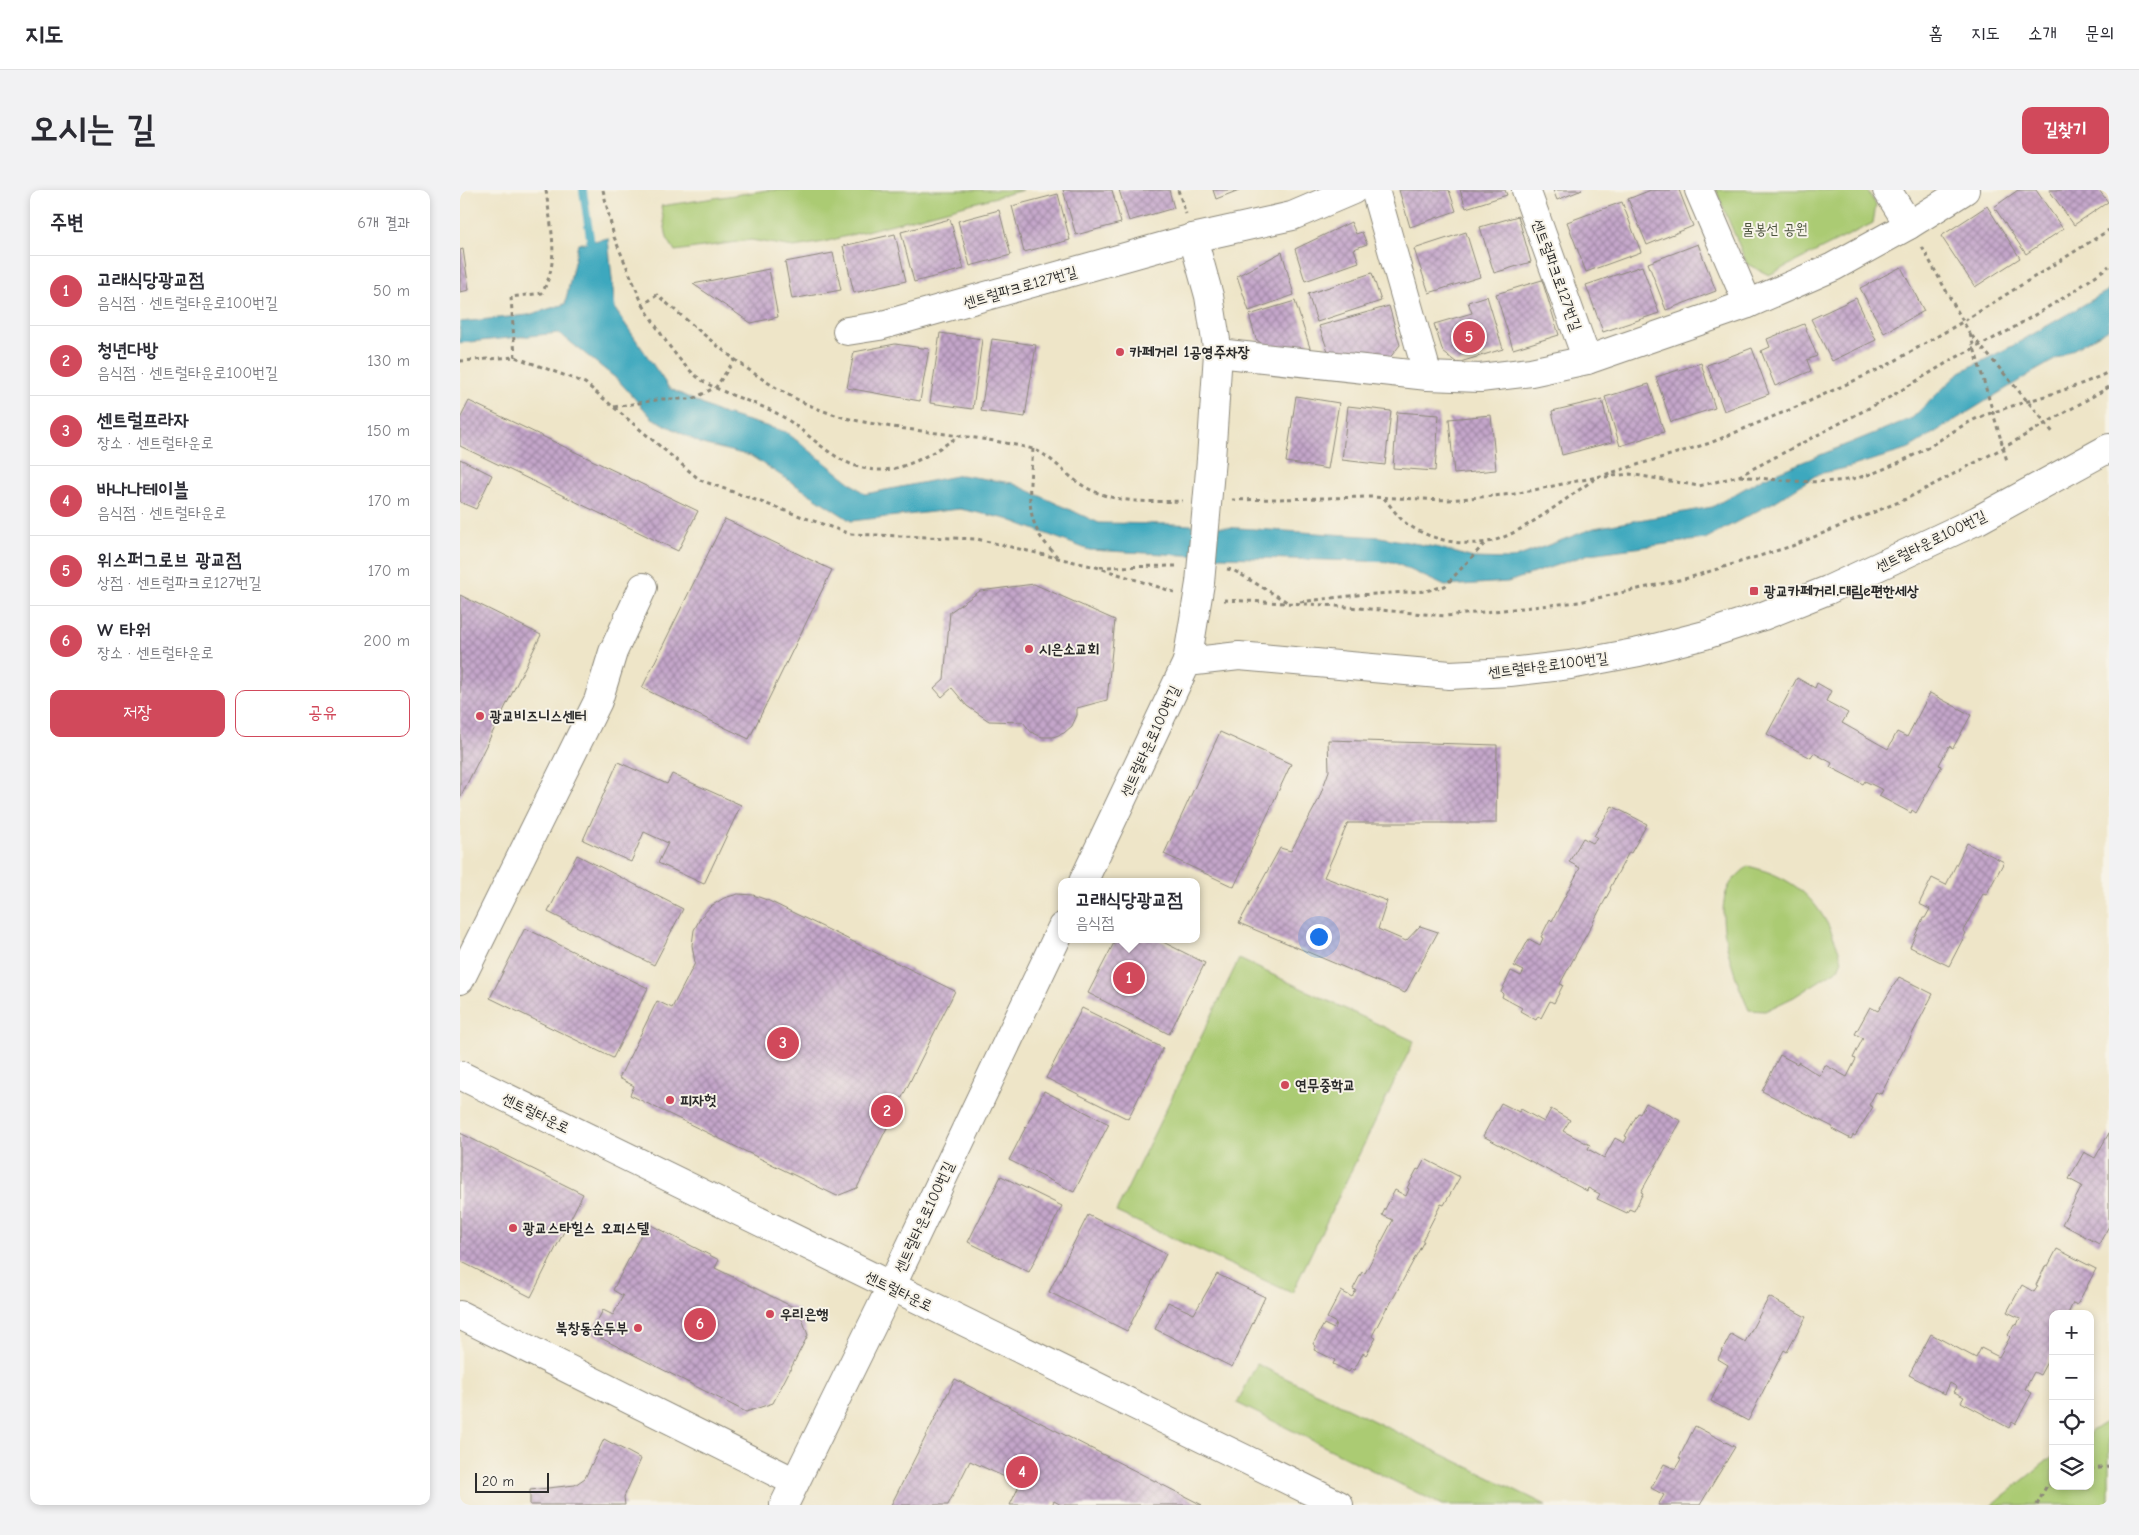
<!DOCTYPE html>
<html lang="ko">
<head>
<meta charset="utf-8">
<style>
	body { margin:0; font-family:"Comic Neue","Poor Story",sans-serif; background:#f2f2f3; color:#2b2b33 }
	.controls { position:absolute; right:15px; bottom:15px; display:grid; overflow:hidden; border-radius:10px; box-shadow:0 2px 8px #0003 }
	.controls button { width:45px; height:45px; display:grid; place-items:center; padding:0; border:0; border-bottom:1px solid #e1e1e2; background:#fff; color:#2b2b33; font:25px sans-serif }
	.scale { position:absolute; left:15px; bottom:12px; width:74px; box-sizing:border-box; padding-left:5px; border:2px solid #2b2b2b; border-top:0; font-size:14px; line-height:18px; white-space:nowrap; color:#2b2b2b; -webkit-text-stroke:4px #f7f3e8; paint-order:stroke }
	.you { position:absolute; left:858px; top:746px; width:18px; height:18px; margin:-12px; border:4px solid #fff; border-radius:50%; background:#1a73e8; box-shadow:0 0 0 8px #1a73e833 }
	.badge { display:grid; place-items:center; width:32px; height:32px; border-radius:50%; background:#d1495b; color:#fff; font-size:16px; font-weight:700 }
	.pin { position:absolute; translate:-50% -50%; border:2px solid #fff; box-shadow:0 1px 5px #0006 }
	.popup { position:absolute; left:598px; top:688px; width:142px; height:65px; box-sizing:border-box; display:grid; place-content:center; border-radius:10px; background:#fff; filter:drop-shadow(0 1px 4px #0005); font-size:16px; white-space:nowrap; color:#7c7c81 }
	.popup b { font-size:19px; color:#2b2b33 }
	.popup::after { content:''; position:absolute; left:50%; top:100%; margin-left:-10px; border:10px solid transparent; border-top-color:#fff }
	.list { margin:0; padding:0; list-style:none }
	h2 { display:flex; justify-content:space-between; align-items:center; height:65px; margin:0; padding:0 20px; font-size:21px }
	h2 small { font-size:16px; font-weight:400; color:#7c7c81 }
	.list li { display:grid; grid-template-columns:32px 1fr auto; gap:15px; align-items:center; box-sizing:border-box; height:70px; padding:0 20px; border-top:1px solid #e1e1e2 }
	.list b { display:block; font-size:19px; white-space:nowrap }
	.list p { margin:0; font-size:16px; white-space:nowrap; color:#7c7c81 }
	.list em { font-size:16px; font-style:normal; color:#7c7c81 }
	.actions { display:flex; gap:10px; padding:15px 20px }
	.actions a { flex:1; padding:11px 0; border:1px solid #d1495b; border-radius:10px; text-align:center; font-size:18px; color:#d1495b }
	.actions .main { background:#d1495b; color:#fff }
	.icon { flex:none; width:28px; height:28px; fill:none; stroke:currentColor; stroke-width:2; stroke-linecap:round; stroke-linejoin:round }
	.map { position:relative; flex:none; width:1649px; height:1315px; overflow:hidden; border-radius:10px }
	header { display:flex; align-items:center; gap:30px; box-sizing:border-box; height:70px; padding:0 25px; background:#fff; border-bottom:1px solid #e1e1e2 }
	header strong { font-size:24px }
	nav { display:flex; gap:28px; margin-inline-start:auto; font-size:18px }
	.intro { display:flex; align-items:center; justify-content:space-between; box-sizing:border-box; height:120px; padding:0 30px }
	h1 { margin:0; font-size:35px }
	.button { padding:12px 22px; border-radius:10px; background:#d1495b; color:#fff; font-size:18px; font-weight:700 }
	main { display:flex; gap:30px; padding:0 30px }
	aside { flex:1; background:#fff; border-radius:10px; box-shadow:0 2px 8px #0003 }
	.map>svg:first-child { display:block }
</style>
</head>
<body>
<header>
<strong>지도</strong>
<nav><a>홈</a><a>지도</a><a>소개</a><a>문의</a></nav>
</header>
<div class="intro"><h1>오시는 길</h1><a class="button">길찾기</a></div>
<main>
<aside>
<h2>주변<small>6개 결과</small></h2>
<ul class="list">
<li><span class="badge">1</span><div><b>고래식당광교점</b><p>음식점 · 센트럴타운로100번길</p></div><em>50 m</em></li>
<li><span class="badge">2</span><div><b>청년다방</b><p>음식점 · 센트럴타운로100번길</p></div><em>130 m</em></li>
<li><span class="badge">3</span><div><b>센트럴프라자</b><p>장소 · 센트럴타운로</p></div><em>150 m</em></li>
<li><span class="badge">4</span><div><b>바나나테이블</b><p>음식점 · 센트럴타운로</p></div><em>170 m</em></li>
<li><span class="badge">5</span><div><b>위스퍼그로브 광교점</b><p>상점 · 센트럴파크로127번길</p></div><em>170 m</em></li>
<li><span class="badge">6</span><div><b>W 타워</b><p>장소 · 센트럴타운로</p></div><em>200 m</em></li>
</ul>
<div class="actions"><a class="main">저장</a><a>공유</a></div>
</aside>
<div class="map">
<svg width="1649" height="1315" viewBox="0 0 1649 1315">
	<defs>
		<pattern id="building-cross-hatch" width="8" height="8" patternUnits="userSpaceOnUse" patternTransform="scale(1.25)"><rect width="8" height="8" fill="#c4a6ca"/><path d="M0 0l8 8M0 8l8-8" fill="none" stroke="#9f87a4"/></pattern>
	</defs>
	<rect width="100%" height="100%" fill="#f7f3e8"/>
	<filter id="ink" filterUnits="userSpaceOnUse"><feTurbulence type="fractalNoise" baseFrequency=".02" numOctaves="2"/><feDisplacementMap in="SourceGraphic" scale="10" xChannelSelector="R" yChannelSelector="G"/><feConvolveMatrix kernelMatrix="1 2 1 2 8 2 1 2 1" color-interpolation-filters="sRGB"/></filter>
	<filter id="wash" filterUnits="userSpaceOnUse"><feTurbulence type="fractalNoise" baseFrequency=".0096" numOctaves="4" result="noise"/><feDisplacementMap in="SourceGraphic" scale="20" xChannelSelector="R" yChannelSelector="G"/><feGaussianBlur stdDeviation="1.12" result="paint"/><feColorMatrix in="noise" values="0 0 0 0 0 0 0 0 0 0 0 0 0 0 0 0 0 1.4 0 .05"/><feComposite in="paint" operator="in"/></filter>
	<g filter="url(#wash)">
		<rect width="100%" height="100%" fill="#eee5c8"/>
		<!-- green -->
		<g fill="#abcb73" stroke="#6b7b4f">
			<polygon points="308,0 563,0 364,52 334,57 291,50 215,61 207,48 201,16"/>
			<polygon points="1256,0 1407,0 1416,15 1413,33 1309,85 1287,74"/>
			<path d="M1288 676C1342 689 1366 718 1382 770L1378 779 1334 807 1305 821 1289 820C1275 790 1252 726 1269 696 1273 688 1282 682 1288 676Z"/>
			<polygon points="779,769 954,851 832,1103 656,1022"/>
			<polygon points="797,1174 1086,1315 982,1315 777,1213"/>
			<polygon points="1649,1230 1649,1315 1532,1315 1593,1266 1593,1296 1630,1296 1630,1242"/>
		</g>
		<!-- water -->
		<polygon fill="#3ea8be" stroke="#346a74" points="148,48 155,119 209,198 258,222 326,242 405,304 501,285 552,293 639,333 715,334 920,347 980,358 1013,368 1051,369 1134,338 1252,317 1303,288 1452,228 1500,182 1554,155 1649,100 1649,139 1570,184 1446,260 1386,278 1358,284 1316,311 1245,349 1129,364 1048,392 985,396 933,372 762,367 629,360 547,329 500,319 391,331 291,266 242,254 192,228 158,190 99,143 0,153 0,132 68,125 105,114 118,54"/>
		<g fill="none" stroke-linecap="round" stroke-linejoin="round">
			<!-- stream -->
			<polyline stroke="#3ea8be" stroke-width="8" points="123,0 132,61"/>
		</g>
		<g id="blocks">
			<!-- building -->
			<g fill="url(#building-cross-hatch)">
				<polygon points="603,0 652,0 661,33 616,45"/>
				<polygon points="659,0 709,0 714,18 669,31"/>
				<polygon points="753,0 779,0 756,9"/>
				<polygon points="939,0 989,0 996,21 950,37"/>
				<polygon points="1000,0 1045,0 1047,5 1006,18"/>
				<polygon points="1093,0 1122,0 1097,10"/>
				<polygon points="1191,0 1219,0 1233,36 1187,55 1168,9"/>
				<polygon points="1558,0 1576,0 1603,39 1566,64 1534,17"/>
				<polygon points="1589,0 1639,0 1648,12 1614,35"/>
				<polygon points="598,4 610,50 564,62 552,16"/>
				<polygon points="1162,12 1181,62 1126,82 1107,32"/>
				<polygon points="1527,16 1560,68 1515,97 1481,46"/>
				<polygon points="539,20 551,65 510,76 498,31"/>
				<polygon points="1058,26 1071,72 1034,83 1020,37"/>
				<polygon points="490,29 504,79 454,92 441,42"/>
				<polygon points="891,32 896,44 902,42 907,54 894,59 899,72 845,91 835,59"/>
				<polygon points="1006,42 1020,87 969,103 954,59"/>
				<polygon points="435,44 446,91 394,103 383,56"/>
				<polygon points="1238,54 1256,101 1206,120 1188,73"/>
				<polygon points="3,59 9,100 0,102 0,60"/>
				<polygon points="822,62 834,105 789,121 777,86"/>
				<polygon points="373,63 381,100 332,109 325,72"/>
				<polygon points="1182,76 1199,123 1143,142 1126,95"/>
				<polygon points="1441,77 1464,121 1424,143 1400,98"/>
				<polygon points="309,79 318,127 291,133 233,94"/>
				<polygon points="912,83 921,111 857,132 848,104"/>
				<polygon points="1082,90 1099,145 1053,159 1036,104"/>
				<polygon points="1027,106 1043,159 997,173 983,162 974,134 1012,123 1008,112"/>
				<polygon points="1396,108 1416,150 1372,171 1351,129"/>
				<polygon points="835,111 851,161 802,154 796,149 789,125"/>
				<polygon points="929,116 940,155 928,170 868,161 859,136"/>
				<polygon points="1344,134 1357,166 1347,170 1351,181 1315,196 1301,161 1310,157 1307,149"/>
				<polygon points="480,143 522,149 513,219 470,213"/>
				<polygon points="532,149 576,155 565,227 521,221"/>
				<polygon points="435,154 469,159 460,211 387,198 394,162"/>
				<polygon points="1292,158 1309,204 1264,221 1247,175"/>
				<polygon points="1241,173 1255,218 1211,232 1196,187"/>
				<polygon points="1189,194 1204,242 1160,256 1145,207"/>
				<polygon points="836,206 879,213 868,279 826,272"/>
				<polygon points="1142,209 1152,252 1102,265 1092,221"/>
				<polygon points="9,211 238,321 218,361 0,256 0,229"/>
				<polygon points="888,216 931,221 925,275 882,270"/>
				<polygon points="937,222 979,225 975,281 933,278"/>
				<polygon points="1031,225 1036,280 994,284 989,229"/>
				<polygon points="0,269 32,285 16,319 0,312"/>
				<polygon points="265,329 372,380 289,549 182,498"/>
				<polygon points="574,394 655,430 647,510 617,518 617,525 612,536 604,543 593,547 582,547 571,542 563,532 529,531 507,516 492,498 482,507 474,498 484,489 490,422 520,401"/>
				<polygon points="0,405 81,445 0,608"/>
				<polygon points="1337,488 1355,498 1357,493 1371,501 1366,511 1388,523 1382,533 1428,559 1437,542 1447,547 1470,503 1511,525 1493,558 1489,556 1479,575 1482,576 1456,623 1452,620 1451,623 1419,606 1423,600 1405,591 1403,594 1370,577 1372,573 1354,563 1351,568 1307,544"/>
				<polygon points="760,542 831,574 774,697 704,664"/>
				<polygon points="868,550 1037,555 1036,633 888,633 864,687 927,711 918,739 946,751 960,736 978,742 945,803 779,733 820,658 831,661 858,611 869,581"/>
				<polygon points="158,572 207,594 212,584 281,615 244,694 198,673 208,653 184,642 171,672 123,650"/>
				<polygon points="1152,616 1187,634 1171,663 1169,662 1150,698 1151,699 1100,794 1103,795 1094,813 1090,811 1081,828 1078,826 1076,830 1060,821 1062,818 1042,807 1043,804 1041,802 1051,781 1061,786 1064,781 1054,776 1069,749 1080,755 1083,748 1081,747 1090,729 1092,731 1120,678 1109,672 1123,648 1133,653 1137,647 1134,646"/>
				<polygon points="1507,653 1544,672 1526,705 1523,704 1503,741 1506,743 1489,776 1450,757 1463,728 1465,728 1470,719 1459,714 1472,688 1486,695"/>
				<polygon points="117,665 223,719 194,775 88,722"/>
				<polygon points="278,704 293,705 307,710 495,801 397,998 377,1006 170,905 174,896 159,888 197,811 212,818 235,773 232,755 234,740 241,727 251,716 264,708"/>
				<polygon points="65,738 188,798 153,868 30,808"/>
				<polygon points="656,749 697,749 745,773 709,844 628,803"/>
				<polygon points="1439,787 1473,804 1421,904 1416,902 1409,915 1413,917 1395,946 1393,945 1391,949 1372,939 1373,937 1302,901 1320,865 1337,874 1338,872 1360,886 1365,875 1387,887 1396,869 1393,868 1403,848 1395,844 1410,817 1418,821"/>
				<polygon points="622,818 703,858 668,929 586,888"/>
				<polygon points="584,901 649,934 614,1002 549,970"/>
				<polygon points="1041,913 1059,922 1061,919 1084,932 1091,919 1110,930 1103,941 1130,955 1128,959 1144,968 1155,948 1164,953 1167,947 1165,946 1178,923 1180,924 1186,913 1221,931 1181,1002 1183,1003 1174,1021 1169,1019 1167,1023 1137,1009 1140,1004 1128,998 1127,1001 1023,946"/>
				<polygon points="0,943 123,1004 71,1107 0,1071"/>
				<polygon points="1649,943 1649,1036 1639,1054 1602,1034 1622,996 1609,989 1624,962 1635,968"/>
				<polygon points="965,969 1000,987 984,1015 981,1014 962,1051 964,1051 928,1118 927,1117 912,1146 916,1148 906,1165 903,1163 894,1180 891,1179 889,1182 873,1174 875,1170 854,1160 856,1156 853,1154 864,1134 874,1139 876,1133 867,1128 881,1101 892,1107 896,1100 893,1099 902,1082 905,1083 933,1030 922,1025 935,1000 946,1006 949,999 947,998 957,979 959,980"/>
				<polygon points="541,986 602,1016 569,1082 508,1052"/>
				<polygon points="628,1025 706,1064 667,1141 589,1102"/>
				<polygon points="187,1033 259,1070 255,1078 339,1120 348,1145 313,1213 286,1222 131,1143 143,1120 153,1125 163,1106 153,1100"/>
				<polygon points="1597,1059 1636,1079 1617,1115 1613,1113 1608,1124 1593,1124 1593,1161 1580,1185 1574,1182 1565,1199 1572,1203 1555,1234 1552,1232 1549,1238 1501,1212 1504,1207 1494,1202 1497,1197 1490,1193 1485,1204 1449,1185 1471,1144 1516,1168 1521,1158 1539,1167 1550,1147 1548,1145 1554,1134 1557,1135 1560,1128 1547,1122 1562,1095 1574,1102 1578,1096 1576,1095 1586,1075 1588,1076"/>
				<polygon points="757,1084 805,1107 772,1177 695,1139 708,1112 734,1124"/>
				<polygon points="1309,1107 1346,1127 1327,1162 1324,1160 1288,1231 1251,1211 1268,1175 1258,1169 1271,1144 1285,1152"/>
				<polygon points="495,1189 742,1315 601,1315 594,1311 592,1315 550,1315 560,1294 510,1271 488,1315 431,1315"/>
				<polygon points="1235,1236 1275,1257 1240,1315 1198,1315 1204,1305 1191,1298 1204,1274 1215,1279 1221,1269 1219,1268"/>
				<polygon points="144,1249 181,1269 164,1307 165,1315 70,1315 70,1300 115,1295 125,1288"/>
			</g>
		</g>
	</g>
	<g filter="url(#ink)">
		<use href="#blocks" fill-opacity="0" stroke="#8c887a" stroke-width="1"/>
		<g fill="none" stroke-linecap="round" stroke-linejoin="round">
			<!-- minor casing -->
			<g stroke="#8c887a" stroke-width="30">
				<g id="minor">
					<polyline points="915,0 968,186"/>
					<polyline points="1066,0 1127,170"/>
					<polyline points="1239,0 1288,114"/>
					<polyline points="1427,0 1449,35"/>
					<polyline points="733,48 749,106 758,163 751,269"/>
					<polyline points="387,141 419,136 733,48 832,26 893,0"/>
					<polyline points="758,163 968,186 1020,188 1071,182 1127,170 1288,114 1373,77 1449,35 1505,0"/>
					<polyline points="727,472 740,393"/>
					<polyline points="623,692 727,472 779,466 990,485 1050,482 1110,475 1179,462 1245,445 1303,426 1368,400 1518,330 1649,258"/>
					<polyline points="0,790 138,511 153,462 183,397"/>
					<polyline points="0,885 879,1315"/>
					<polyline points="0,1125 335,1292"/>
					<polyline points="324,1315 431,1097 602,737"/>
				</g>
			</g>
			<!-- path -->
			<g stroke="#8c887a" stroke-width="3" stroke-dasharray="4 4" stroke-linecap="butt">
				<path d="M143 0 154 47 183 115 197 105C255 153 314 211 390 229 450 243 514 244 573 259 593 267 604 284 622 295 652 314 690 312 723 311"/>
				<polyline points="718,0 726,24"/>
				<polyline points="1462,57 1510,144"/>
				<path d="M183 115C198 139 213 166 235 185 254 202 294 211 318 224 349 241 371 273 408 279 441 285 472 263 499 246"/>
				<path d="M55 167 51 107 82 103C101 69 90 36 86 0"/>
				<polyline points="0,171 55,167 125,193 240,290 390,344 517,349 636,377 714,402"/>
				<polyline points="154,217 202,209 233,209 256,197 275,169"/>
				<polyline points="1580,226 1594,244"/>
				<polyline points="1541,250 1547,271"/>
				<path d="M573 259C571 285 565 315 577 340 581 350 591 359 598 368"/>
				<path d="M1280 286C1316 290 1351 294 1386 290 1409 287 1434 275 1454 265 1477 254 1496 237 1520 227 1562 211 1608 202 1649 182"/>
				<polyline points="1145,287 1170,284 1239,296 1279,286 1430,207 1493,169 1548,141 1613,102 1649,76"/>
				<path d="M924 308C932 318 940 330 950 336 974 351 1005 357 1032 351 1064 343 1107 307 1135 289"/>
				<polyline points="772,310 909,307 988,310 1054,304 1137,287 1250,253 1341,215 1426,176 1504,131 1649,40"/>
				<polyline points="640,377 716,376"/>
				<polyline points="767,379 773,380 829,413"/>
				<polyline points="764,410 866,415 986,426 1119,412 1228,388 1332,356 1446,309 1543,258 1649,197"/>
				<polyline points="840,412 897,405 966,401 985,396 1026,352"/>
				<polyline points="1630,1279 1649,1277"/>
				<polyline points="1577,1315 1586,1297 1593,1291"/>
			</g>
			<!-- minor -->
			<use href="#minor" stroke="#fff" stroke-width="28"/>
			<!-- minor-bridge casing -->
			<g stroke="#8c887a" stroke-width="30" stroke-linecap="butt">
				<polyline id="minor-bridge" points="740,393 751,269"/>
			</g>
			<!-- path-bridge -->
			<g stroke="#8c887a" stroke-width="3" stroke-dasharray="4 4" stroke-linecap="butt">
				<polyline points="1510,144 1541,250"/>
				<polyline points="1512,146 1580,226"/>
			</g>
			<!-- minor-bridge -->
			<use href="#minor-bridge" stroke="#fff" stroke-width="28"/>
		</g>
	</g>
	<!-- markers -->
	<g fill="#d1495b" stroke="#f7f3e8" stroke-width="2">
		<circle cx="660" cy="162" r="5"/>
		<rect x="1289" y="396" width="10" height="10" rx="2.5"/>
		<circle cx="569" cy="459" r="5"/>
		<circle cx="20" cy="526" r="5"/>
		<circle cx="825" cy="895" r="5"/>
		<circle cx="210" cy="910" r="5"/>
		<circle cx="53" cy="1038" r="5"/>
		<circle cx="310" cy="1124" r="5"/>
		<circle cx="178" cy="1138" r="5"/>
	</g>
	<g text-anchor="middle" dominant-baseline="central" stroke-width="4" stroke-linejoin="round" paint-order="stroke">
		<!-- park labels -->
		<g font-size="15" fill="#4b533d" stroke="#f7f3e8">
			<text x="1315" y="39">물봉선 공원</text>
		</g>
		<!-- street labels -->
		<g font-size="15" fill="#2b2b2b" stroke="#f7f3e8">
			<text transform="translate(1097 85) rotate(70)">센트럴파크로127번길</text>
			<text transform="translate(560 97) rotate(-16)">센트럴파크로127번길</text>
			<text transform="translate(1471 351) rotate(-26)">센트럴타운로100번길</text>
			<text transform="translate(1088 475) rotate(-7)">센트럴타운로100번길</text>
			<text transform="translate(690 551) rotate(-65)">센트럴타운로100번길</text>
			<text transform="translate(76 923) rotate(26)">센트럴타운로</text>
			<text transform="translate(464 1027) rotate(-65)">센트럴타운로100번길</text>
			<text transform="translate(439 1101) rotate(26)">센트럴타운로</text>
		</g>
		<!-- poi labels -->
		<g font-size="15" font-weight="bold" fill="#2b2b2b" stroke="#f7f3e8" text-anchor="start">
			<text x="670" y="162">카페거리 1공영주차장</text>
			<text x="1304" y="401">광교카페거리.대림e편한세상</text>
			<text x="579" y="459">시은소교회</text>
			<text x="30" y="526">광교비즈니스센터</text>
			<text x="835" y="895">연무중학교</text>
			<text x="220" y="910">피자헛</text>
			<text x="63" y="1038">광교스타힐스 오피스텔</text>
			<text x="320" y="1124">우리은행</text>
			<text x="168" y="1138" text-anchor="end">북창동순두부</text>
		</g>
	</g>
</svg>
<div class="controls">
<button>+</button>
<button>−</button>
<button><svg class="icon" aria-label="locate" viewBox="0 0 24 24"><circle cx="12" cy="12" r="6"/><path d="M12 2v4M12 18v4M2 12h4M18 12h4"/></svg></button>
<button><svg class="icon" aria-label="layers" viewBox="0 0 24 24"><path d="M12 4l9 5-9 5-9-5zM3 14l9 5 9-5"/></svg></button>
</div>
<div class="scale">20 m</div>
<div class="you"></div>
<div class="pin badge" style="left:669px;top:788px">1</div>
<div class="popup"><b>고래식당광교점</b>음식점</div>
<div class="pin badge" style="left:427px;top:921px">2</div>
<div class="pin badge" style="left:323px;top:853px">3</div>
<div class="pin badge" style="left:562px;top:1282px">4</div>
<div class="pin badge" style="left:1009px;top:147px">5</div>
<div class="pin badge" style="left:240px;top:1134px">6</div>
</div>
</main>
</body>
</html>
